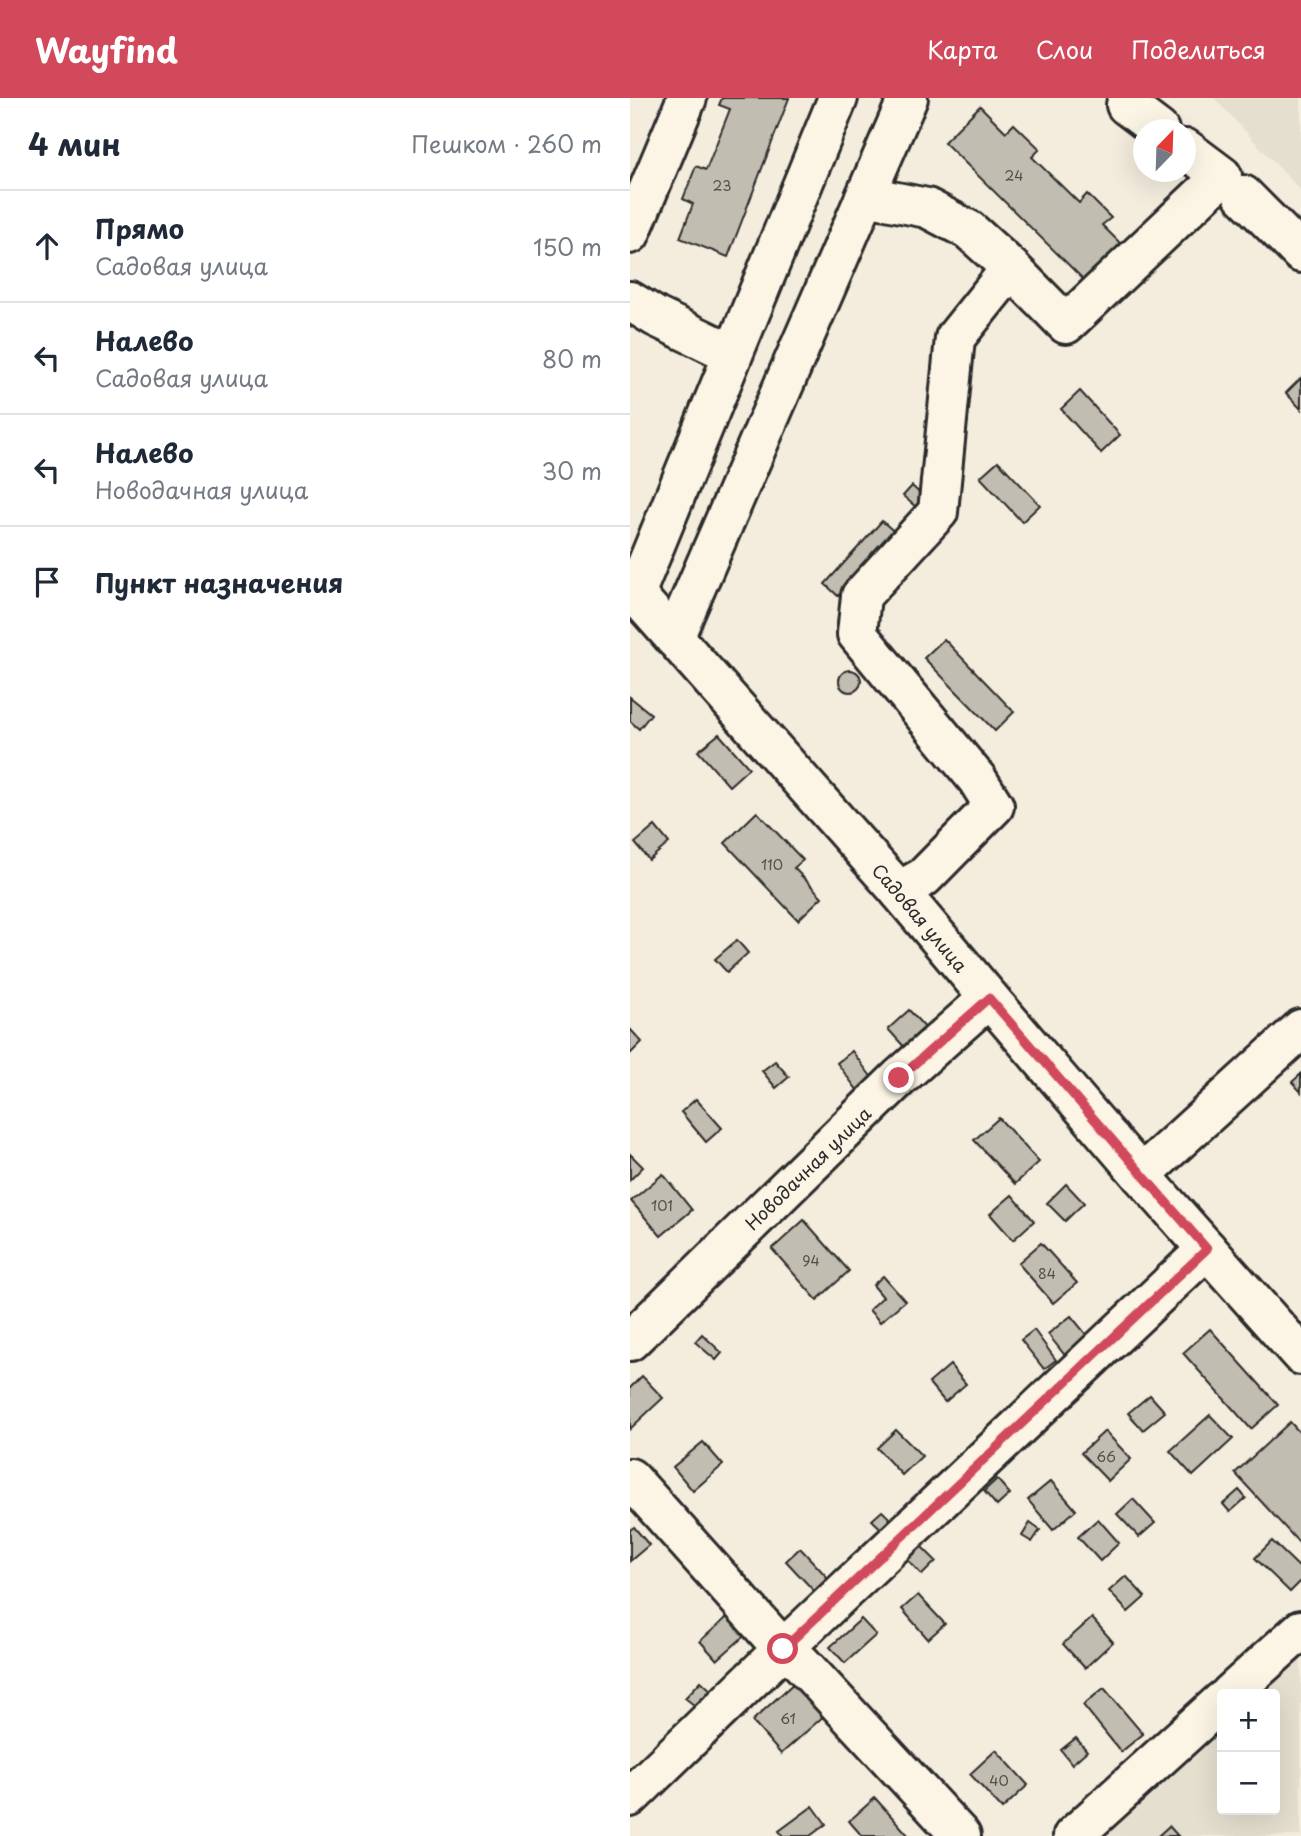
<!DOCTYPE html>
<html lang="ru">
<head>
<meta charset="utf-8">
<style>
	body { margin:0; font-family:"Playpen Sans",sans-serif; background:#f2f2f3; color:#1f2937 }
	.controls { position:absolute; right:21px; bottom:21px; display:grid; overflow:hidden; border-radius:7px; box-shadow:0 7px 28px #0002 }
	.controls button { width:63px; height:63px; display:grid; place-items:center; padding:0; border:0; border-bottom:2px solid #e0e1e3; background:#fff; color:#1f2937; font:35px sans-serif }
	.compass { position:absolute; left:503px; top:21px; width:63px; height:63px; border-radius:50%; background:#fff; box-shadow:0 7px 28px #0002; rotate:23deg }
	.stop { position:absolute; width:21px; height:21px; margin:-16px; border:5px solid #d1495b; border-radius:50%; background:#fff }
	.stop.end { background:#d1495b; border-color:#fff; box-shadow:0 2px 7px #0008 }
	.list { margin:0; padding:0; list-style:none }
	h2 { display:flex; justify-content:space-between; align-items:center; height:91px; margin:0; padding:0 28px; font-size:30px }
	h2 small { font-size:23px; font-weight:400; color:#747a83 }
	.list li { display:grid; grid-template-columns:46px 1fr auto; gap:21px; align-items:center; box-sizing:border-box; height:112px; padding:0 28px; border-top:2px solid #e0e1e3 }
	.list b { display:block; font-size:26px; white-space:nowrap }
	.list p { margin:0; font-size:23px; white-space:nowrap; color:#747a83 }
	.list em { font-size:23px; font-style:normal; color:#747a83 }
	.icon { flex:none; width:38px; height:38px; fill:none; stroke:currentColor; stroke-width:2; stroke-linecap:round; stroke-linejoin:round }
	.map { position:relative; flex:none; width:671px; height:1738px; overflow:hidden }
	header { display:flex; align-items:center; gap:42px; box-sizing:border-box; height:98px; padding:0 35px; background:#d1495b; color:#fff }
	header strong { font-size:33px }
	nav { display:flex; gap:38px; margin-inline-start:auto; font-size:24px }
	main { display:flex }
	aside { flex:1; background:#fff }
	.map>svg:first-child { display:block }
</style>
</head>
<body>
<header>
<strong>Wayfind</strong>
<nav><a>Карта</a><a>Слои</a><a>Поделиться</a></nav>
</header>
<main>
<aside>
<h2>4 мин<small>Пешком · 260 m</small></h2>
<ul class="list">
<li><svg class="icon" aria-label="ahead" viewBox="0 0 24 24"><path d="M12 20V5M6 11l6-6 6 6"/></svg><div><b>Прямо</b><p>Садовая улица</p></div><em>150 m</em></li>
<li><svg class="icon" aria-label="left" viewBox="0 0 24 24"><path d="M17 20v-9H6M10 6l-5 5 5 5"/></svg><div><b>Налево</b><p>Садовая улица</p></div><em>80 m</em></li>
<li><svg class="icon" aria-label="left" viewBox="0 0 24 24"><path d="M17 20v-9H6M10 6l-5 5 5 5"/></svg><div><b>Налево</b><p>Новодачная улица</p></div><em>30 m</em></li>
<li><svg class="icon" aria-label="arrive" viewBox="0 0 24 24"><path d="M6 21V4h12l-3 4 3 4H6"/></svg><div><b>Пункт назначения</b></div></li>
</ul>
</aside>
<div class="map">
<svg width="671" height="1738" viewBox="0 0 671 1738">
	<rect width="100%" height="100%" fill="#f4edde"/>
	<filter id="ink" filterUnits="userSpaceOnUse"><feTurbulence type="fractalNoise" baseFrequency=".0143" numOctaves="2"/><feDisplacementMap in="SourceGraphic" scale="14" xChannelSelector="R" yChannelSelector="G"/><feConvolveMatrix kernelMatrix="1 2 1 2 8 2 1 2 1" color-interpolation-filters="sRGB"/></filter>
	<g filter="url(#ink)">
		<!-- built -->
		<g fill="#e5dfd0">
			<polygon points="584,0 671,0 671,93"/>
			<polygon points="671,1554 671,1738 464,1738 592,1624 592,1712 645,1712 645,1596 624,1596"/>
		</g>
		<!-- building -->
		<g fill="#c2bdb1" stroke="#2b2b2b" stroke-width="2">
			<polygon points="92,0 159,0 98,159 50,140 63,106 53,101 66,68 76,72 100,11 89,7"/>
			<polygon points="350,8 376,34 384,26 410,51 402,59 449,105 457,96 481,120 472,127 491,146 455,183 314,44"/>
			<polygon points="671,280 671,311 656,295"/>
			<polygon points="450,293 490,337 471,355 431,311"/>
			<polygon points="368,363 410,407 392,424 350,379"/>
			<polygon points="282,388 296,401 287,410 273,398"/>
			<polygon points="252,423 267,436 208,498 195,486"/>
			<polygon points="314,541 384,614 365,633 294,560"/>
			<circle cx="220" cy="583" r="11"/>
			<polygon points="0,599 21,616 9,631 0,623"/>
			<polygon points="89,636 119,670 99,688 68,653"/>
			<polygon points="127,714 173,762 164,770 192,799 168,822 95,745"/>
			<polygon points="25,728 39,745 19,762 5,745"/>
			<polygon points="107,842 118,855 97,874 85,861"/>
			<polygon points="279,912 298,933 277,952 258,931"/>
			<polygon points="0,931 12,944 0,956"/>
			<polygon points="222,953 243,981 228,993 207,965"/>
			<polygon points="145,963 159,979 146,990 132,973"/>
			<polygon points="671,976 671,994 662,984"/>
			<polygon points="66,1001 92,1030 76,1044 51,1014"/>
			<polygon points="369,1020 409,1064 385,1086 344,1042"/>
			<polygon points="0,1056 13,1069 0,1082"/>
			<polygon points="33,1076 62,1112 31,1138 1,1103"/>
			<polygon points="436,1086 454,1105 435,1123 417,1105"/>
			<polygon points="382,1097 404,1123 383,1142 360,1116"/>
			<polygon points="174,1122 219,1173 187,1202 142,1151"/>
			<polygon points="411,1145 447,1185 423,1205 388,1165"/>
			<polygon points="253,1178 275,1203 250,1224 239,1212 253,1199 243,1187"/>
			<polygon points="441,1218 460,1241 437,1260 418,1236"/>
			<polygon points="580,1231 648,1307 621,1331 553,1255"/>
			<polygon points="404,1232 426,1262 414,1271 391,1242"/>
			<polygon points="72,1236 92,1255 86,1262 65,1244"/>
			<polygon points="320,1267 336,1286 315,1304 299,1285"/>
			<polygon points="12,1278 33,1300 0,1331 0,1290"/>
			<polygon points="520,1297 535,1314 513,1332 498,1315"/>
			<polygon points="580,1317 603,1341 563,1378 540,1353"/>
			<polygon points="660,1324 671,1336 671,1447 605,1375"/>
			<polygon points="266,1332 292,1358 272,1377 247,1350"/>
			<polygon points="475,1333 501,1361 478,1383 451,1355"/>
			<polygon points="73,1344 93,1367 63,1393 43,1369"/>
			<polygon points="367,1381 380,1396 367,1408 354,1393"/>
			<polygon points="421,1383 446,1412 423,1432 398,1402"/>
			<polygon points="609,1392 616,1400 600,1414 593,1406"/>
			<polygon points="503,1401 525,1425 509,1439 487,1416"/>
			<polygon points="252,1413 269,1429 260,1439 242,1422"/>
			<polygon points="468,1421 489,1445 470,1463 448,1439"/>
			<polygon points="400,1425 410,1432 402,1444 392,1438"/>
			<polygon points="4,1429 19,1447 0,1463 0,1432"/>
			<polygon points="642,1443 671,1471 671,1483 660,1494 625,1460"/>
			<polygon points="288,1445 306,1463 292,1477 274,1458"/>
			<polygon points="170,1450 198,1480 184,1493 156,1463"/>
			<polygon points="496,1478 515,1499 498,1514 479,1493"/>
			<polygon points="288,1497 315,1526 298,1541 272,1511"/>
			<polygon points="103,1514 120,1533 87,1562 70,1543"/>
			<polygon points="462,1520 483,1544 455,1570 433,1546"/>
			<polygon points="231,1521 246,1537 215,1565 200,1549"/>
			<polygon points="71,1583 84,1595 69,1611 55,1600"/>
			<polygon points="165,1584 195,1617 151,1656 122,1623"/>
			<polygon points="474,1590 513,1636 491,1654 453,1607"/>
			<polygon points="446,1640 457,1653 442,1666 431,1652"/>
			<polygon points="366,1652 398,1687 372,1711 340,1676"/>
			<polygon points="245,1700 279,1738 232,1738 219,1723"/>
			<polygon points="183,1708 196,1726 180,1738 153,1738 149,1733"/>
			<polygon points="539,1728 548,1738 528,1738"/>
		</g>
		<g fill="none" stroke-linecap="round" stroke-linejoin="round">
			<!-- minor casing -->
			<g stroke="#2b2b2b" stroke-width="44">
				<g id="minor">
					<polyline points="496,7 529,32"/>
					<polyline points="613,97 671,155"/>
					<polyline points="236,98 297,110 339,132 381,170 436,226 592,78 556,51"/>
					<polyline points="0,136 57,0"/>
					<polyline points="0,203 26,219 103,256"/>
					<path id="s1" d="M0 490 269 793 359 900 511 1077 671 1257"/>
					<polyline points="0,498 5,496 208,0"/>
					<polyline points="44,540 278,0"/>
					<polyline points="269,793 294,779 364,708 347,681 227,536 231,498 308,414 325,240 381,170"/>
					<polyline points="511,1077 671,931"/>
					<path id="s2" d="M0 1243 269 980 359 900"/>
					<polyline points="0,1380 153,1551 171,1565 331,1738"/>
					<polyline points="600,1596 671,1532"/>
					<polyline points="0,1699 153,1551 577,1151"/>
					<polyline points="443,1738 592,1603"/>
				</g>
			</g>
			<!-- minor -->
			<use href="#minor" stroke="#fcf5e5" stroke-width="38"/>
		</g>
	</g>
	<g fill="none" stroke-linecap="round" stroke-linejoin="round" filter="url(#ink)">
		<!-- route -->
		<polyline stroke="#d1495b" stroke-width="9" points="153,1551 577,1151 359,900 269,980"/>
	</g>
	<g text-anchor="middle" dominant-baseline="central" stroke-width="5" stroke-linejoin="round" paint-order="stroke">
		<!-- number labels -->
		<g font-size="14" fill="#51504c">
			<text x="384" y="77">24</text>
			<text x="92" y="87">23</text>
			<text x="142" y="766">110</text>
			<text x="32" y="1107">101</text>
			<text x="181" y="1162">94</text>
			<text x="417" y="1175">84</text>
			<text x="476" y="1358">66</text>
			<text x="158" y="1620">61</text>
			<text x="369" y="1682">40</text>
		</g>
		<!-- street labels -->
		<g font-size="18" fill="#2b2b2b" stroke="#fcf5e5">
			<text stroke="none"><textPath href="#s1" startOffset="439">Садовая улица</textPath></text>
			<text stroke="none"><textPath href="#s2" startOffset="248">Новодачная улица</textPath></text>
		</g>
	</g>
</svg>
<div class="controls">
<button>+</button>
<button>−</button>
</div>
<svg class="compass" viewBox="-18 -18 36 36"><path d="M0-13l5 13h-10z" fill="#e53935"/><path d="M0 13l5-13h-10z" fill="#747a83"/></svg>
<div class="stop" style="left:153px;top:1551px"></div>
<div class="stop end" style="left:269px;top:980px"></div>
</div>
</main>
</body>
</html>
